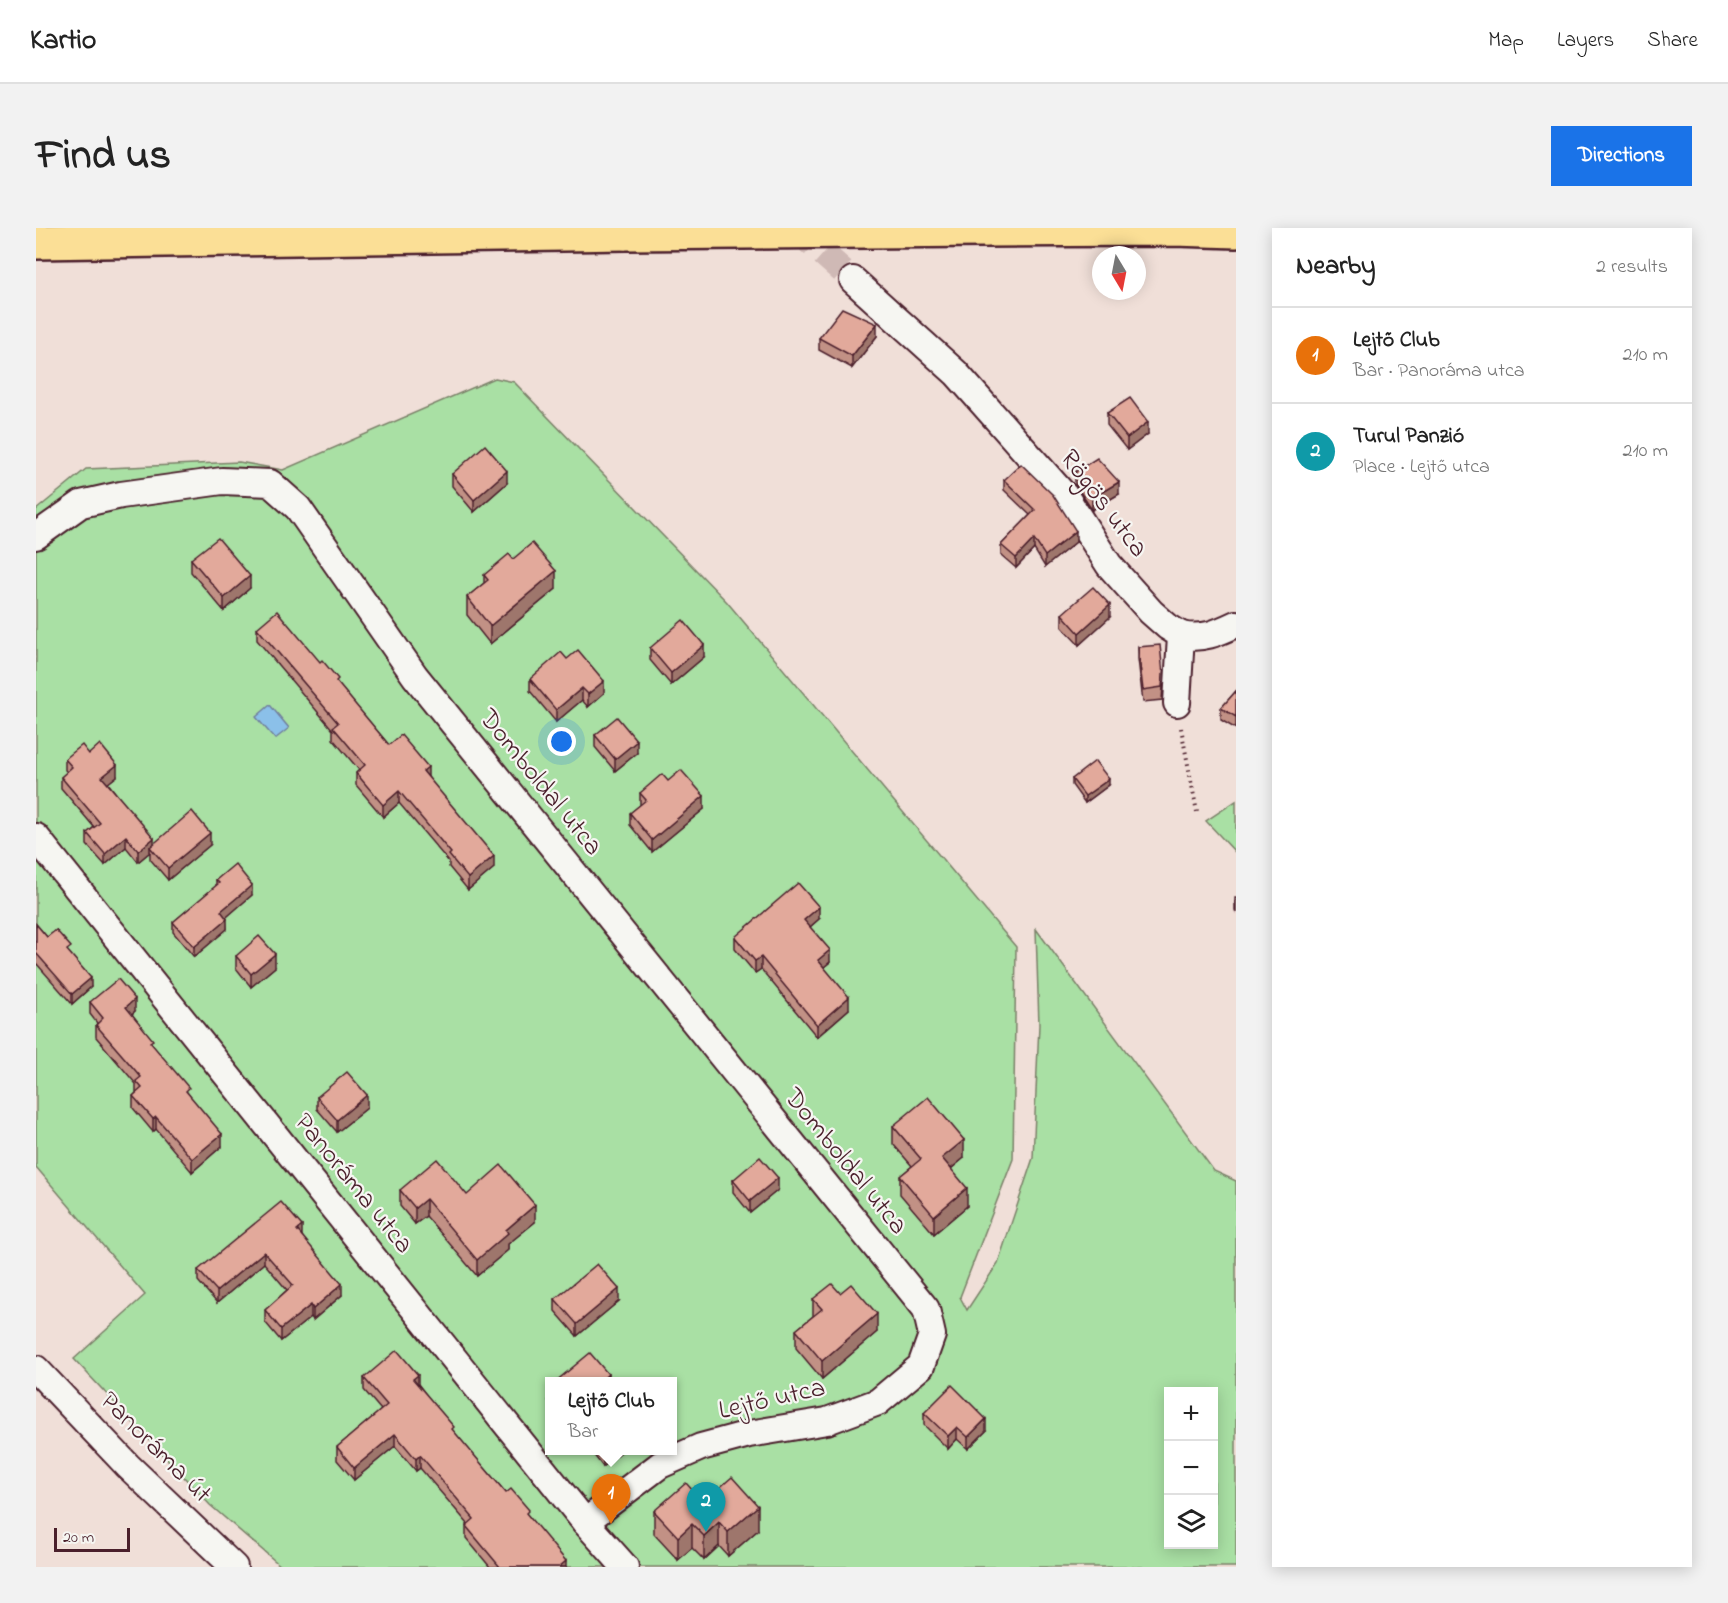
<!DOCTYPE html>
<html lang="en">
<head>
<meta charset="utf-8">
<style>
	body { margin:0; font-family:"Indie Flower",sans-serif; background:#f2f2f2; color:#222 }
	.controls { position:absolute; right:18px; bottom:18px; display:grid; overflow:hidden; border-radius:0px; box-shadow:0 3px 15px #0003 }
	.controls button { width:54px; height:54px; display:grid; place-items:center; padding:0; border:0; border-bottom:2px solid #e0e0e0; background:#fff; color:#222; font:30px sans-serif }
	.compass { position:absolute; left:1056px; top:18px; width:54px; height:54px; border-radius:50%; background:#fff; box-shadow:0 3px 15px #0003; rotate:170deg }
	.scale { position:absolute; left:18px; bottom:15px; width:76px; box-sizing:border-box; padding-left:6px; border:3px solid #4a1f2b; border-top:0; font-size:16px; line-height:21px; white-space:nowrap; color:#4a1f2b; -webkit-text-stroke:4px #f6f6f2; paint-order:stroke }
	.you { position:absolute; left:526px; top:514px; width:21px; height:21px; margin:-15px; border:4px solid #fff; border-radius:50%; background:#1a73e8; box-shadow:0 0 0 9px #1a73e833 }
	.badge { display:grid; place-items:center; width:39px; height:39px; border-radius:50%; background:#1a73e8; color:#fff; font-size:20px; font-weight:700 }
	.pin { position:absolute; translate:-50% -50px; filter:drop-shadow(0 2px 3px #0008) }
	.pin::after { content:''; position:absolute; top:32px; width:21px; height:18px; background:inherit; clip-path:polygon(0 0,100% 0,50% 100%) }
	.popup { position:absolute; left:509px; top:1149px; width:132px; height:78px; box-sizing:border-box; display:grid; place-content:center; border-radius:0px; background:#fff; filter:drop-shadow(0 2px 4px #0005); font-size:20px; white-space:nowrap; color:#767676 }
	.popup b { font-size:22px; color:#222 }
	.popup::after { content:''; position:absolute; left:50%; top:100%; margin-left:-12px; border:12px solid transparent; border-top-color:#fff }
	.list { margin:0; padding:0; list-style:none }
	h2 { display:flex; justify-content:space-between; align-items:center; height:78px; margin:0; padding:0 24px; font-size:26px }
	h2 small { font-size:20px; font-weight:400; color:#767676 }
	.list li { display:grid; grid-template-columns:39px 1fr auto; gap:18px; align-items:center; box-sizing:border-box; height:96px; padding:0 24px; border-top:2px solid #e0e0e0 }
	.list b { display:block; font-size:22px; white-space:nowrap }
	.list p { margin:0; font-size:20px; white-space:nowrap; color:#767676 }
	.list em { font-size:20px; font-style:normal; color:#767676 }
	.icon { flex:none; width:33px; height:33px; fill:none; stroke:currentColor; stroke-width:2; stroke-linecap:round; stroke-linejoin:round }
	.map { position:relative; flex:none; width:1200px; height:1339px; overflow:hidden; border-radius:0px }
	header { display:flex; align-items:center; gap:36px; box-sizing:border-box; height:84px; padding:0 30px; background:#fff; border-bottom:2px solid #e0e0e0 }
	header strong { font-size:28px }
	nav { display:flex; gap:33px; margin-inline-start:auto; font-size:21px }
	.intro { display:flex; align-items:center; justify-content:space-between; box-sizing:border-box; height:144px; padding:0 36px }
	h1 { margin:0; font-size:42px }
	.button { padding:15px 27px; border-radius:0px; background:#1a73e8; color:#fff; font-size:21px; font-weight:700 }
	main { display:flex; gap:36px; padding:0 36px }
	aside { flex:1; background:#fff; border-radius:0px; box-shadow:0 3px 15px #0003 }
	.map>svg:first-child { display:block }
</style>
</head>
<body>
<header>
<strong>Kartio</strong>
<nav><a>Map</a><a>Layers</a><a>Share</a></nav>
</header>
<div class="intro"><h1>Find us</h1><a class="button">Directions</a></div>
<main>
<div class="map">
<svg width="1200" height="1339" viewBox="0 0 1200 1339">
	<rect width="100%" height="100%" fill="#f0dfd8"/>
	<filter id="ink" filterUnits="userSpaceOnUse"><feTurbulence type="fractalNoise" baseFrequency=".0167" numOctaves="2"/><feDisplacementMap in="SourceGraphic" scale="12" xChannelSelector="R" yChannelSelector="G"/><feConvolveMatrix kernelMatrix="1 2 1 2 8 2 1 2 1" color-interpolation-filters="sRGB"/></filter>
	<g filter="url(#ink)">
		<!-- green -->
		<g fill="#a9e0a4" stroke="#7a8068" stroke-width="1.5" fill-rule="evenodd">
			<path d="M459 150 478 154 691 374 980 719 977 931 924 1069 931 1082 962 1035 997 930 1003 797 1000 701 1178 943 1200 953V1339H246L174 1277 38 1131 109 1067 0 939V282L50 241 203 234 247 242ZM514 1154H636V1222H514ZM1132 1164H1178V1316H1132Z"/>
			<polygon points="1200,573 1200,625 1170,593"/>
		</g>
		<!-- water -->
		<polygon fill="#8bc0e9" stroke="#71809d" stroke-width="1.5" points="234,477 253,500 239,511 220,489"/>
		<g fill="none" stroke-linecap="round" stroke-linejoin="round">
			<!-- street-tunnel -->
			<polyline stroke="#cfb9b5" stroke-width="26" stroke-dasharray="26 13" stroke-linecap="butt" points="758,0 817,52"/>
			<!-- street casing -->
			<g stroke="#4a1f2b" stroke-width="30">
				<g id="street">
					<polyline points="817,52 920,145 1029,268 1073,337 1115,384 1132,399 1145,407 1141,475"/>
					<polyline points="0,308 45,276 85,267 186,253 234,255 262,280 379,448 890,1081 896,1107 885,1138 842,1174 791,1193 713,1206 665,1219 624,1237 549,1294"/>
					<path d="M1145 407C1166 412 1181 405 1200 396"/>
					<polyline points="0,609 549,1294 589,1339"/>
					<polyline points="0,1141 92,1238 198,1339"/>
				</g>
			</g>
			<!-- highway casing -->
			<g stroke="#4a1f2b" stroke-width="38">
				<g id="highway">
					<polyline points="948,2 1138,1 1200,3"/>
					<polyline points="0,14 590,5"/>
				</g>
			</g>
			<!-- path -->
			<polyline stroke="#4a1f2b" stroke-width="4" stroke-dasharray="1.5 4.5" stroke-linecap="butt" points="1145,500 1161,584"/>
			<!-- street -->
			<use href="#street" stroke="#f6f6f2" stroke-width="26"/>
			<!-- highway -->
			<use href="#highway" stroke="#fbdf96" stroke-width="33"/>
			<!-- highway-bridge casing -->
			<g stroke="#4a1f2b" stroke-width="38" stroke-linecap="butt">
				<polyline id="highway-bridge" points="590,5 948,2"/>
			</g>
			<!-- highway-bridge -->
			<use href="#highway-bridge" stroke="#fbdf96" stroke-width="33"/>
		</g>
		<!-- wall -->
		<g fill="#c29185" stroke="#4a1f2b" stroke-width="1.5">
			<polygon points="841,108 816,140 783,122 783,110"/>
			<polygon points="1071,185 1112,206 1091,222 1071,197"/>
			<polygon points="1039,244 1083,266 1056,282 1039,256"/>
			<polygon points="416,246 471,255 438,284 416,258"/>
			<polygon points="968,252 1040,314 1009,339 998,321 980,340 965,327 965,317 994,287 968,262"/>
			<polygon points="155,331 214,360 188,383 155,344"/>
			<polygon points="477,331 520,361 454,416 431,387 431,369 448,355 448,347"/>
			<polygon points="1026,386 1074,389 1043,417 1026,399"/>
			<polygon points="221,400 302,456 353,517 392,549 458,640 432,662 413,639 413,634 363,575 347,589 320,557 320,545 323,542 297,511 297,502 221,412"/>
			<polygon points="1102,419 1127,458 1126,472 1107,474 1102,431"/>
			<polygon points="614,420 668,429 635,457 614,432"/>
			<polygon points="531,431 568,465 552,479 546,472 520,494 494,463 494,451"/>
			<polygon points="1200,463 1200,501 1185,492 1185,480"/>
			<polygon points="559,507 601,525 579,543 559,519"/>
			<polygon points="53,526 81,548 72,555 118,616 174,617 132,652 114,631 114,624 102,634 90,619 69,637 51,617 51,605 58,599 25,560 25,549 31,544 29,542 29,531"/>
			<polygon points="1036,551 1073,557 1049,575 1036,557"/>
			<polygon points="632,553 668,581 616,624 594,597 594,585 604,577 604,565"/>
			<polygon points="180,652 216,667 190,689 191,701 158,729 137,704 137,694 180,658"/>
			<polygon points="1199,670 1200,670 1200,685 1199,682"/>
			<polygon points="783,691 774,699 794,734 788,739 813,781 781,809 725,741 719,745 699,721 699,709"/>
			<polygon points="0,696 11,709 35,727 55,759 36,776 0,735"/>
			<polygon points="200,728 239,739 215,759 200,740"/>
			<polygon points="54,774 99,783 96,786 117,818 153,867 186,918 156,944 120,901 117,904 97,880 97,868 100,865 100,856 60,809 60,797 61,795 54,786"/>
			<polygon points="281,869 331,880 301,904 281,881"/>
			<polygon points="857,898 928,930 915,941 931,978 898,1006 864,966 864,948 876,938 857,916"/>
			<polygon points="697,952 742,962 714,985 697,964"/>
			<polygon points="364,962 431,967 499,994 472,1016 472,1022 441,1048 390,988 379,996 364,978"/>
			<polygon points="266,1008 306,1067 277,1092 275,1089 245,1113 229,1094 229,1082 251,1062 228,1035 181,1075 162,1053 162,1042"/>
			<polygon points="804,1065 841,1104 786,1151 760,1120 760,1102 777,1088 777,1071"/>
			<polygon points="519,1071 583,1073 541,1108 519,1083"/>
			<polygon points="328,1150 382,1156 418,1204 470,1265 493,1289 530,1339 454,1339 430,1310 430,1298 432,1296 384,1240 380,1243 359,1218 318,1252 301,1232 301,1219 345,1182 328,1162"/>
			<polygon points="513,1158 513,1174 512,1172 512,1160"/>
			<polygon points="888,1185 950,1203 932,1221 921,1211 912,1221 888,1197"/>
			<polygon points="554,1222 587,1222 567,1239"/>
			<polygon points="667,1274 722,1302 692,1328 683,1318 668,1332 656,1320 642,1332 618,1306 618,1283"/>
		</g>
		<!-- shaded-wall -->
		<g fill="#9e766c" stroke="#4a1f2b" stroke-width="1.5">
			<polygon points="841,96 841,108 816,140 816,128"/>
			<polygon points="1112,194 1112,206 1091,222 1091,210"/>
			<polygon points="471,243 471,255 438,284 438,272"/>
			<polygon points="1083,254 1083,266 1056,282 1056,270"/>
			<polygon points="1040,303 1040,314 1009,339 1009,328"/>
			<polygon points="998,311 998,321 980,340 980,330"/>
			<polygon points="520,343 520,361 454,416 454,398"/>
			<polygon points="214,348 214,360 188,383 188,370"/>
			<polygon points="1074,377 1074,389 1043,417 1043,405"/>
			<polygon points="668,417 668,429 635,457 635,445"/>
			<polygon points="568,453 568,465 552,479 552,466"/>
			<polygon points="546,460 546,472 520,494 520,482"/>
			<polygon points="601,513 601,525 579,543 579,531"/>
			<polygon points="81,537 81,548 66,560 66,549"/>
			<polygon points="392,539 392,551 387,543"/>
			<polygon points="1073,551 1073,557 1049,575 1049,568"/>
			<polygon points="363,563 363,575 347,589 347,577"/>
			<polygon points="668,568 668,581 616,624 616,612"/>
			<polygon points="174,605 174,617 132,652 132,640"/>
			<polygon points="90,608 90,619 69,637 69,626"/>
			<polygon points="118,610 118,621 114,619 114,624 102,634 102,623"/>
			<polygon points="458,628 458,640 432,662 432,650"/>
			<polygon points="216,657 216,667 185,694 185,683"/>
			<polygon points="783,679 783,691 768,704 768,692"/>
			<polygon points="191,691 191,701 158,729 158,719"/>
			<polygon points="794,722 794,734 782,744 782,732"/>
			<polygon points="239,726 239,739 215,759 215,746"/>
			<polygon points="725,729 725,741 719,745 719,733"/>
			<polygon points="55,750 55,759 36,776 36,766"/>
			<polygon points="813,769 813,781 781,809 781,797"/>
			<polygon points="99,771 99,783 90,791 90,779"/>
			<polygon points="331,867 331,880 301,904 301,892"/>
			<polygon points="120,889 120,901 117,904 117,891"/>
			<polygon points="186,906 186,918 156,944 156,931"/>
			<polygon points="928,912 928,930 906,948 906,930"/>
			<polygon points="742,950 742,962 714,985 714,973"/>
			<polygon points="931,960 931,978 898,1006 898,988"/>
			<polygon points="390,971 390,988 379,996 379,980"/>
			<polygon points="499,977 499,994 472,1016 472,1022 441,1048 441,1032 470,1002"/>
			<polygon points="266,998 266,1010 261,1002"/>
			<polygon points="228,1024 228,1035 181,1075 181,1063"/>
			<polygon points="306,1056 306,1067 277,1092 277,1081"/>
			<polygon points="583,1061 583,1073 541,1108 541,1096"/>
			<polygon points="275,1077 275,1089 245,1113 245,1101"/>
			<polygon points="841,1086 841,1104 786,1151 786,1133"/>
			<polygon points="572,1146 572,1154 564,1154"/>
			<polygon points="382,1147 382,1160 377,1151"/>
			<polygon points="950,1191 950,1203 932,1221 932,1209"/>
			<polygon points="921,1199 921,1211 912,1221 912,1208"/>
			<polygon points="359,1206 359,1218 318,1252 318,1240"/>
			<polygon points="573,1222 587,1222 567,1239 567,1227"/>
			<polygon points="384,1227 384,1240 380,1243 380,1231"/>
			<polygon points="722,1278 722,1302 692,1328 692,1304"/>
			<polygon points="683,1294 683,1318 668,1332 668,1308"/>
			<polygon points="656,1296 656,1320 642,1332 642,1309"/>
			<polygon points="530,1333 530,1339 523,1339"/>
		</g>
		<!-- building -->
		<g fill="#e2a99b" stroke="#4a1f2b" stroke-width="1.5">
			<polygon points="806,80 841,96 816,128 783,110"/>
			<polygon points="1094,170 1112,194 1091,210 1071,185"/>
			<polygon points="449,217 471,243 438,272 416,246"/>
			<polygon points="1061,230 1083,254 1056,270 1039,244"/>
			<polygon points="985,236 1017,267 1040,303 1009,328 998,311 980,330 965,317 999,282 968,252"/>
			<polygon points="182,310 214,348 188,370 155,331"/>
			<polygon points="496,315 520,343 454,398 431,369 452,352 448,347 473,326 477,331"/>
			<polygon points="1057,359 1074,377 1043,405 1026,386"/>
			<polygon points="241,383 284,434 286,432 302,451 300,453 353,517 365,507 392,539 387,543 458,628 432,650 413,627 415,625 363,563 347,577 320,545 329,537 297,499 302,495 221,400"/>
			<polygon points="647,392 668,417 635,445 614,420"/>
			<polygon points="1124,417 1127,446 1126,459 1107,462 1102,419"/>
			<polygon points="542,422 568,453 552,466 546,460 520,482 494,451 525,424 531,431"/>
			<polygon points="1200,463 1200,489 1185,480"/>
			<polygon points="581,489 601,513 579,531 559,507"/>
			<polygon points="64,516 81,537 66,549 118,610 102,623 90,608 69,626 51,605 64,595 25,549 36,539 29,531 46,517 53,526"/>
			<polygon points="1059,533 1073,551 1049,568 1036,551"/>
			<polygon points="645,542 668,568 616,612 594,585 610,572 604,565 626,546 632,553"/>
			<polygon points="156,583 174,605 132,640 114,619"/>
			<polygon points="199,636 216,657 185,683 191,691 158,719 137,694 183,655 180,652"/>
			<polygon points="762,655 783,679 768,692 794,722 782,732 813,769 781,797 725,729 719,733 699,709"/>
			<polygon points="0,696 11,709 20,702 35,719 31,722 55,750 36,766 0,725"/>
			<polygon points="223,708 239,726 215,746 200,728"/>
			<polygon points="82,751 99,771 90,779 117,812 114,814 153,860 150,863 186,906 156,931 120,889 117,891 97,868 106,860 100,853 105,849 60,797 67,790 54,774"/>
			<polygon points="311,844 331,867 301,892 281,869"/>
			<polygon points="892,869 928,912 906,930 931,960 898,988 864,948 885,931 857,898"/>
			<polygon points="724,929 742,950 714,973 697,952"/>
			<polygon points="401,931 431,967 465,937 499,977 470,1002 472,1005 441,1032 390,971 379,980 364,962"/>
			<polygon points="245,974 266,998 261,1002 306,1056 277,1081 275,1077 245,1101 229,1082 257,1057 228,1024 181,1063 162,1042"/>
			<polygon points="561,1036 583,1061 541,1096 519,1071"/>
			<polygon points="796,1056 804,1065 815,1056 841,1086 786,1133 760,1102 786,1081 777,1071"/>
			<polygon points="361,1122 382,1147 377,1151 418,1199 416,1201 470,1265 475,1261 493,1282 490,1285 530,1333 523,1339 464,1339 430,1298 438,1291 384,1227 380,1231 359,1206 318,1240 301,1219 351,1177 328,1150"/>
			<polygon points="554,1125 572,1146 564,1154 519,1154"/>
			<polygon points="916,1157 950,1191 932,1209 921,1199 912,1208 888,1185"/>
			<polygon points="564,1222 573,1222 567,1227"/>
			<polygon points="696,1249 722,1278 692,1304 683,1294 668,1308 656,1296 642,1309 618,1283 650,1255 667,1274"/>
		</g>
	</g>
	<g text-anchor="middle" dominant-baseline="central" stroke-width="4.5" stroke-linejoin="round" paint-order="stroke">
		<!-- street labels -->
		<g font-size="27" fill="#4a1f2b" stroke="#f6f6f2">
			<text transform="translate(1067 276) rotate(53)">Rögös utca</text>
			<text transform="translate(504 555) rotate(51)">Domboldal utca</text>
			<text transform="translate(809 934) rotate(51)">Domboldal utca</text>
			<text transform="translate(317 956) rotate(51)">Panoráma utca</text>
			<text transform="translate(736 1172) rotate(-13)">Lejtő utca</text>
			<text transform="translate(119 1220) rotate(45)">Panoráma út</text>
		</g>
	</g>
</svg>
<div class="controls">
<button>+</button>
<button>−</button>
<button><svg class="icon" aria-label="layers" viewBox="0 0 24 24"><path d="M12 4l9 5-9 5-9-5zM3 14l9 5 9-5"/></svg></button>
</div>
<svg class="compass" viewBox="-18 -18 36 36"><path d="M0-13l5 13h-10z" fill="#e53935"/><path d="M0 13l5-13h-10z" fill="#767676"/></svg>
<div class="scale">20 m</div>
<div class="you"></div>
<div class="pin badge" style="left:575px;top:1296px;background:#e8710a">1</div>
<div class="popup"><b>Lejtő Club</b>Bar</div>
<div class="pin badge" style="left:670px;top:1304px;background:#0f9aa8">2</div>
</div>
<aside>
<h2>Nearby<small>2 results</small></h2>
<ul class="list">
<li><span class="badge" style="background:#e8710a">1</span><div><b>Lejtő Club</b><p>Bar · Panoráma utca</p></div><em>210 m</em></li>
<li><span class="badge" style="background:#0f9aa8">2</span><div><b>Turul Panzió</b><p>Place · Lejtő utca</p></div><em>210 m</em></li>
</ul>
</aside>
</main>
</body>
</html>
